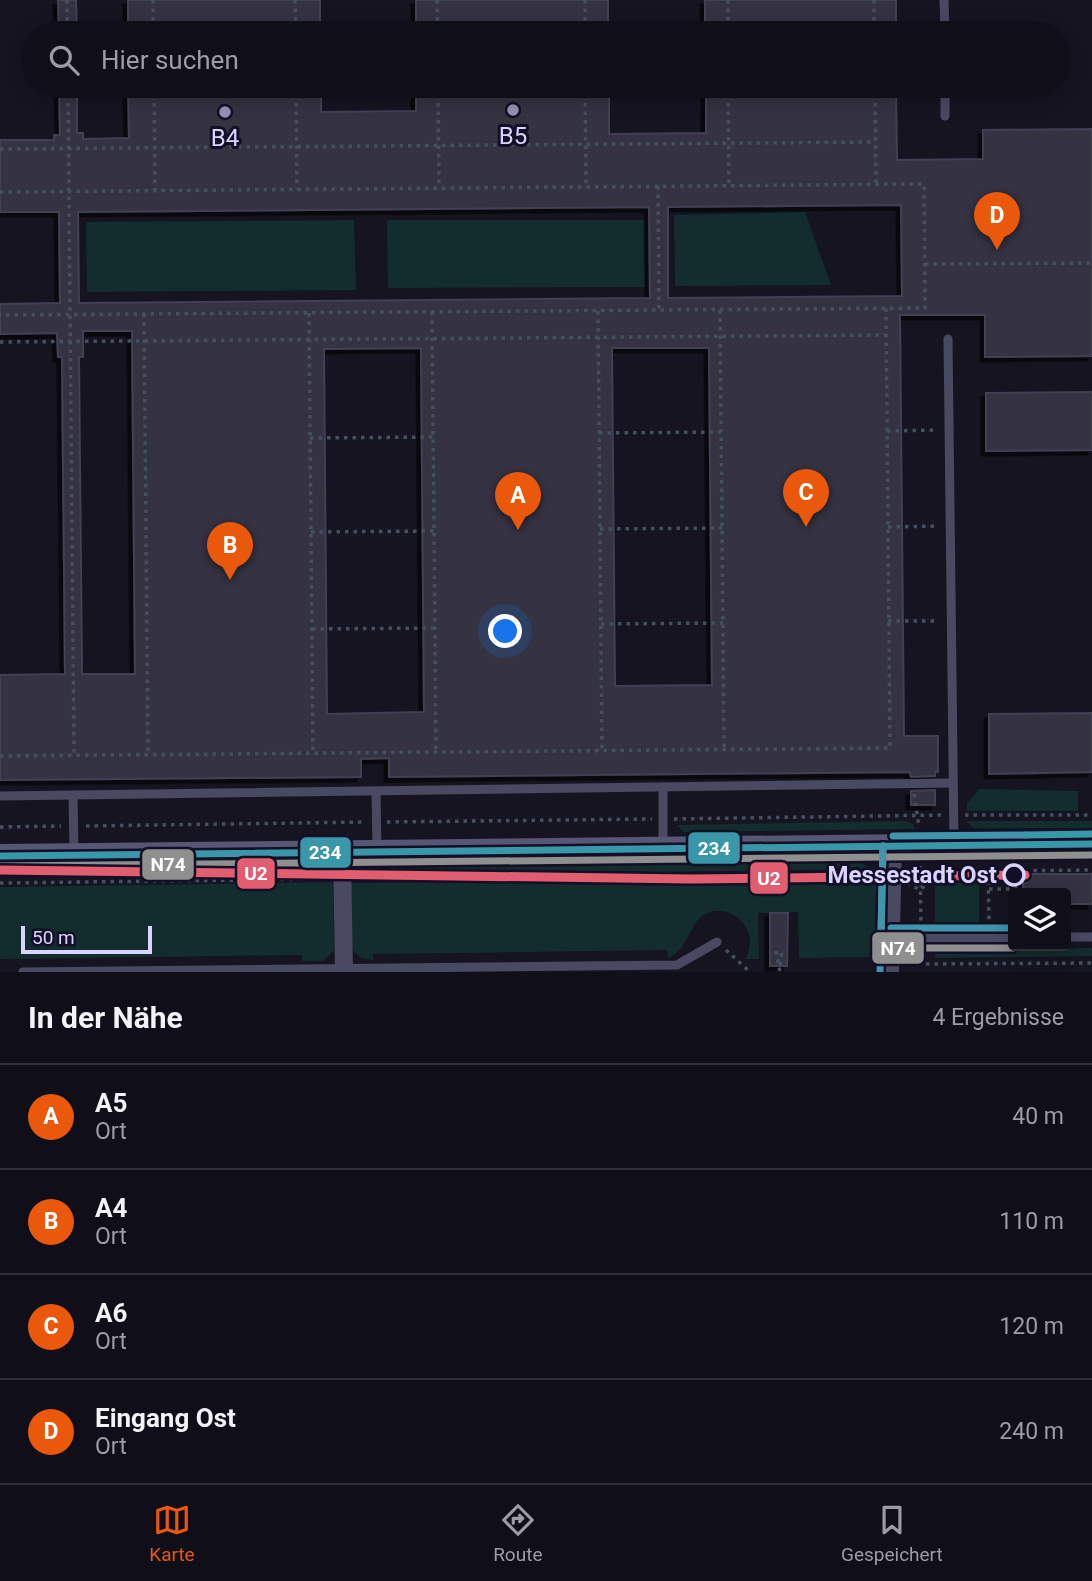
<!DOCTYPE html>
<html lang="de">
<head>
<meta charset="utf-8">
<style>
	body { margin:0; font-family:Roboto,sans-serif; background:#191822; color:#f1f3f6 }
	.controls { position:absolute; right:21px; bottom:21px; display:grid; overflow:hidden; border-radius:7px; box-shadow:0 4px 18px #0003 }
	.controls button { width:63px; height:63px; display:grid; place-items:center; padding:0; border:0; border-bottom:2px solid #302f38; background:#100f19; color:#f1f3f6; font:35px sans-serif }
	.scale { position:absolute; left:21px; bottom:18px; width:131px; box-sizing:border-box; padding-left:7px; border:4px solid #d9d4ff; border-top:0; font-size:19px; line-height:24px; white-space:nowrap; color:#d9d4ff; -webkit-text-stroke:5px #130f26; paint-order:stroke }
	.you { position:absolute; left:506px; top:632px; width:24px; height:24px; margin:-18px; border:5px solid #fff; border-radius:50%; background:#1a73e8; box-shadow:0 0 0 10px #1a73e833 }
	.badge { display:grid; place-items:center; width:46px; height:46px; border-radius:50%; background:#ea580c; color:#fff; font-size:23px; font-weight:700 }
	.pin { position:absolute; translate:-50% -58px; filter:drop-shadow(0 2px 4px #0008) }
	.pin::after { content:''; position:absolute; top:37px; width:24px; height:21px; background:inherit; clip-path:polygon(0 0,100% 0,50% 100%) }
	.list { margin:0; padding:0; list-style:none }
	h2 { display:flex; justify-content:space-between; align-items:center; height:91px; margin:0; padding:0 28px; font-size:30px }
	h2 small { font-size:23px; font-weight:400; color:#9c9ca2 }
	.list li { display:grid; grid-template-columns:46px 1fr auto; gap:21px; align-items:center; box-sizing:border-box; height:105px; padding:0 28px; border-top:2px solid #302f38 }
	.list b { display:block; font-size:26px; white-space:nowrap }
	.list p { margin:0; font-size:23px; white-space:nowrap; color:#9c9ca2 }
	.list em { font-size:23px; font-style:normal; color:#9c9ca2 }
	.icon { flex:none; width:38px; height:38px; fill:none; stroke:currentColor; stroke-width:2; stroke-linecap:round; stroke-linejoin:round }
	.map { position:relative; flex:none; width:1092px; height:972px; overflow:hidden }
	.search { position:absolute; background:#100f19; box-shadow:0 4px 18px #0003; left:21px; right:21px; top:21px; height:77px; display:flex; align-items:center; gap:18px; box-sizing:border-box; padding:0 24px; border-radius:38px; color:#9c9ca2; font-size:26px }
	.sheet { height:511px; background:#100f19 }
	nav { display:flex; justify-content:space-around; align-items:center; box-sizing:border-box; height:98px; border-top:2px solid #302f38; background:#100f19; font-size:19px; color:#9c9ca2 }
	nav a { display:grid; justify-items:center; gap:4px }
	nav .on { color:#ea580c }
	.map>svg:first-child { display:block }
</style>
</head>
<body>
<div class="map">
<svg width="1092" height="972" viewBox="0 0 1092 972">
	<defs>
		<filter id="shadow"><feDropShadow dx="-4.5" dy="4.5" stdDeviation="0" flood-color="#0009"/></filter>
	</defs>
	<rect width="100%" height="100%" fill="#161421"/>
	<!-- green -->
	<g fill="#132c2d">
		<polygon points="805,212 831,285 675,286 674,215"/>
		<polygon points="354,220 356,290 87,292 86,222"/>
		<polygon points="387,220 645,220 645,287 388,288"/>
		<polygon points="979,789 1078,791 1078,811 967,811 967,804"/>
		<polygon points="906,821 913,824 915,829 683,832 677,825"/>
		<polygon points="966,821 1092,821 1092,828 973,828"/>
		<polygon points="858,862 873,869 353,876 364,869 382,868"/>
		<path d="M865 877 877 879 878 957 799 958 798 912 758 913 759 959H746C749 950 752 942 748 932 745 923 738 916 729 913 689 900 694 949 668 958L667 950 373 954V960C362 959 355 957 352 946L351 883Z"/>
		<polygon points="979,881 979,924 935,924 935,882"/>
		<polygon points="333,882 334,950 324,961 302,961 302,955 0,959 0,887"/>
		<polygon points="1092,948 1092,956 935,958 935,950"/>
	</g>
	<!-- building -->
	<g fill="#343243" stroke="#433f54" stroke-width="2" fill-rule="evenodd" filter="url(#shadow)">
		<polygon points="58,0 76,0 77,33 59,33"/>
		<rect x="128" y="0" width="192" height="33"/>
		<rect x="416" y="0" width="192" height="33"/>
		<rect x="705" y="0" width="191" height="33"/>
		<path d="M59 86H77V133H83V139L129 138 128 86H321V112L416 111V86H609V134L706 133V86H896L897 160 983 159V130L1092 129V356L985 357V315H900L904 736H938V772H935V776L911 777 910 772 389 777V758L361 759V777L0 780V675L65 674 62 357H58L57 333 0 334V304L60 303 59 212H0V140H54V135H60ZM901 205 902 296 668 298V207ZM649 207 650 298 79 303 78 212ZM83 331H132L135 674H82L79 357H83ZM421 348 424 712 327 714 324 349ZM612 348H709L712 685 615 686Z"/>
		<polygon points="1092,392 1092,450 986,451 986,393"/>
		<polygon points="1092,713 1092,772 989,774 989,714"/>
		<polygon points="935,790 935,805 911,805 911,791"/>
		<polygon points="1023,874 1092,874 1092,904 1066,904 1066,893 1023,893"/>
		<polygon points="770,913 788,913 787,966 770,966"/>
	</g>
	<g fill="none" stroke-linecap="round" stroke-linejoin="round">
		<!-- path -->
		<g stroke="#44505f" stroke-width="3.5" stroke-dasharray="3.5 5" stroke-linecap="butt">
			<polyline points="67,0 67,33"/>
			<polyline points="153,0 153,33"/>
			<polyline points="295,0 296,33"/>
			<polyline points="437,0 438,33"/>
			<polyline points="585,0 585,33"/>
			<polyline points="728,0 728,33"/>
			<polyline points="874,0 874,33"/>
			<polyline points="68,86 74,755"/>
			<polyline points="154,86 155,190"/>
			<polyline points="296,86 297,189"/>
			<polyline points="438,86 439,188"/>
			<polyline points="585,86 586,187"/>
			<polyline points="728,86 729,185"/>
			<polyline points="875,86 876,184"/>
			<polyline points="0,149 875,142"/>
			<polyline points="658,186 659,310"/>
			<polyline points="0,192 924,184 925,308 0,315"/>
			<polyline points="925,264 1092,263"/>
			<polyline points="720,310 724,750"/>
			<polyline points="598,311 602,751"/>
			<polyline points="432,312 436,752"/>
			<polyline points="309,313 313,753"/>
			<polyline points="144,314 148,755"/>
			<polyline points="0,342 886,335"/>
			<polyline points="887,431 937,430"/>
			<polyline points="599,433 721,432"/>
			<polyline points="310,438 433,437"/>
			<polyline points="888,527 938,526"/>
			<polyline points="600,529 722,528"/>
			<polyline points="311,532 434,531"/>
			<polyline points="888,621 939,621"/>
			<polyline points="601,624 723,623"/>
			<polyline points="312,629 434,628"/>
			<polyline points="0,756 890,748 886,308"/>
			<polyline points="914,794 919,827"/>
			<polyline points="965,815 1092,815"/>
			<polyline points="674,819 943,815"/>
			<polyline points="387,822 652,819"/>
			<polyline points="86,826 365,822"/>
			<polyline points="0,827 61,826"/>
			<polyline points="920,866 921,925"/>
			<polyline points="359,879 876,874"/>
			<polyline points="0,883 327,879"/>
			<polyline points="907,883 920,890 934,877 988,878"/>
			<polyline points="989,889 1023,889"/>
			<polyline points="986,926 989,924 988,871 1092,870"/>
			<polyline points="726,950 750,972"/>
			<polyline points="922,950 923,964 1092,963"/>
			<polyline points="776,951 780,972"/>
			<polyline points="780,965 782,951"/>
		</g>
		<!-- service -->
		<g stroke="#4a4962" stroke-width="9">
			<polyline points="944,0 945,33"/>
			<polyline points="945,86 945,116"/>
			<polyline points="948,339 954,844"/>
			<polyline points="663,787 663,847"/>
			<polyline points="376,791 377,850"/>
			<polyline points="73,795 74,853"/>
			<polyline points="0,796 952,783"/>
			<polyline points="1066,937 1092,937"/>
			<polyline points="891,938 1013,938"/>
			<polyline points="23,972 677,965 717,942"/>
		</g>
		<!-- minor -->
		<g stroke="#4a4962" stroke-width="18">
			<polyline points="342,852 344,972"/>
			<polyline points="890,972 893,846"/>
		</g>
		<!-- secondary -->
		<polyline stroke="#575674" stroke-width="24" points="0,856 1092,844"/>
		<!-- bus-1 casing -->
		<g stroke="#130f26" stroke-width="12">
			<polyline id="bus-1" points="0,856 1092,844"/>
		</g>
		<!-- bus-2 casing -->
		<g stroke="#130f26" stroke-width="12">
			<g id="bus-2">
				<polyline points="883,846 881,938 884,946 891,948 1013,948"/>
				<polyline points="0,866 1092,855"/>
			</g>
		</g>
		<!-- bus-3 casing -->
		<g stroke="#130f26" stroke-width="12">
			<g id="bus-3">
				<polyline points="893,836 1026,835"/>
				<polyline points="891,928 1013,928"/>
				<polyline points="880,972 883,846"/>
			</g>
		</g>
		<!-- bus-4 casing -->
		<g stroke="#130f26" stroke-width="12">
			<polyline id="bus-4" points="1026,835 1092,834"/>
		</g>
		<!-- bus-1 -->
		<use href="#bus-1" stroke="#3a96a9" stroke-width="7"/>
		<!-- bus-2 -->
		<use href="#bus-2" stroke="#8f8f8f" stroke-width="7"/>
		<!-- bus-3 -->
		<use href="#bus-3" stroke="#4094ac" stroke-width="7"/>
		<!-- bus-4 -->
		<use href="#bus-4" stroke="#3a96a9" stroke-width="7"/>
		<!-- metro-1 casing -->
		<g stroke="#130f26" stroke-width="14">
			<polyline id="metro-1" points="0,870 691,879 1025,875"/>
		</g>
		<!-- metro-1 -->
		<use href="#metro-1" stroke="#e15d70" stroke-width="9"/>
	</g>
	<!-- markers -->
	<g fill="#9591b1" stroke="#130f26" stroke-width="2.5">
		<circle cx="513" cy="110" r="7"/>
		<circle cx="225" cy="112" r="7"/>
	</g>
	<circle fill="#130f26" stroke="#d9d4ff" stroke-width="3.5" cx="1014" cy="875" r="10"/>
	<g text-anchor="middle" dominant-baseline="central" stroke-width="6" stroke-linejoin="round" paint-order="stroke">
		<!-- poi labels -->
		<g font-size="24" fill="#d9d4ff" stroke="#130f26">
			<text x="513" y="136">B5</text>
			<text x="225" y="138">B4</text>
		</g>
		<!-- stop labels -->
		<g font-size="24" font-weight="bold" fill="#d9d4ff" stroke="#130f26" text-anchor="end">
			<text x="997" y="875">Messestadt Ost</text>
		</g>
	</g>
	<g stroke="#130f26" stroke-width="2.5">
		<rect x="687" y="831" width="54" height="34" rx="7" fill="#3a96a9"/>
		<rect x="299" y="836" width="53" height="33" rx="7" fill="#3a96a9"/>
		<rect x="141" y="848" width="54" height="33" rx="7" fill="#8f8f8f"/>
		<rect x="236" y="857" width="40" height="33" rx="7" fill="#e15d70"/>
		<rect x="749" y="861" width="40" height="34" rx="7" fill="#e15d70"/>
		<rect x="871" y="931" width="54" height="34" rx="7" fill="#8f8f8f"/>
	</g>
	<g font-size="19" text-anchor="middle" font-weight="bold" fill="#fff">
		<text x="714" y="855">234</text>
		<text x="325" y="859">234</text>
		<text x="168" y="871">N74</text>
		<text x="256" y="880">U2</text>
		<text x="769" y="885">U2</text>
		<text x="898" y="955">N74</text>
	</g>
</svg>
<div class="controls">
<button><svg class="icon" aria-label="layers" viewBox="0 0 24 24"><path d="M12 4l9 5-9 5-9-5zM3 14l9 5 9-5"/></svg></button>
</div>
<div class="scale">50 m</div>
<div class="you"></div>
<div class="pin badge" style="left:518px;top:530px">A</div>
<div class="pin badge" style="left:230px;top:580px">B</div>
<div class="pin badge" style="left:806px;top:527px">C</div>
<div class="pin badge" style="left:997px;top:250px">D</div>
<div class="search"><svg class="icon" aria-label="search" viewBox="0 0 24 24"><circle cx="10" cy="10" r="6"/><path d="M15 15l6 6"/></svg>Hier suchen</div>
</div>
<section class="sheet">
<h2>In der Nähe<small>4 Ergebnisse</small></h2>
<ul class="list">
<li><span class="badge">A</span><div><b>A5</b><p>Ort</p></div><em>40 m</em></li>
<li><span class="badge">B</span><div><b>A4</b><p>Ort</p></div><em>110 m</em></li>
<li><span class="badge">C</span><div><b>A6</b><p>Ort</p></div><em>120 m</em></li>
<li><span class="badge">D</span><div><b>Eingang Ost</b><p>Ort</p></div><em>240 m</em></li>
</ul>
</section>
<nav>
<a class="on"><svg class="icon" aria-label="map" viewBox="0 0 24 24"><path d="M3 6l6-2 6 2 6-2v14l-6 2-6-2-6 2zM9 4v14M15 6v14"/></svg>Karte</a>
<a><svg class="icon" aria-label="directions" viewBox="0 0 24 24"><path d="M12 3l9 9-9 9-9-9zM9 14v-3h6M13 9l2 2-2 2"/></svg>Route</a>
<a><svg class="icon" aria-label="saved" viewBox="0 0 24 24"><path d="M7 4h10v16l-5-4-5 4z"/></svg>Gespeichert</a>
</nav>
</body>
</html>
